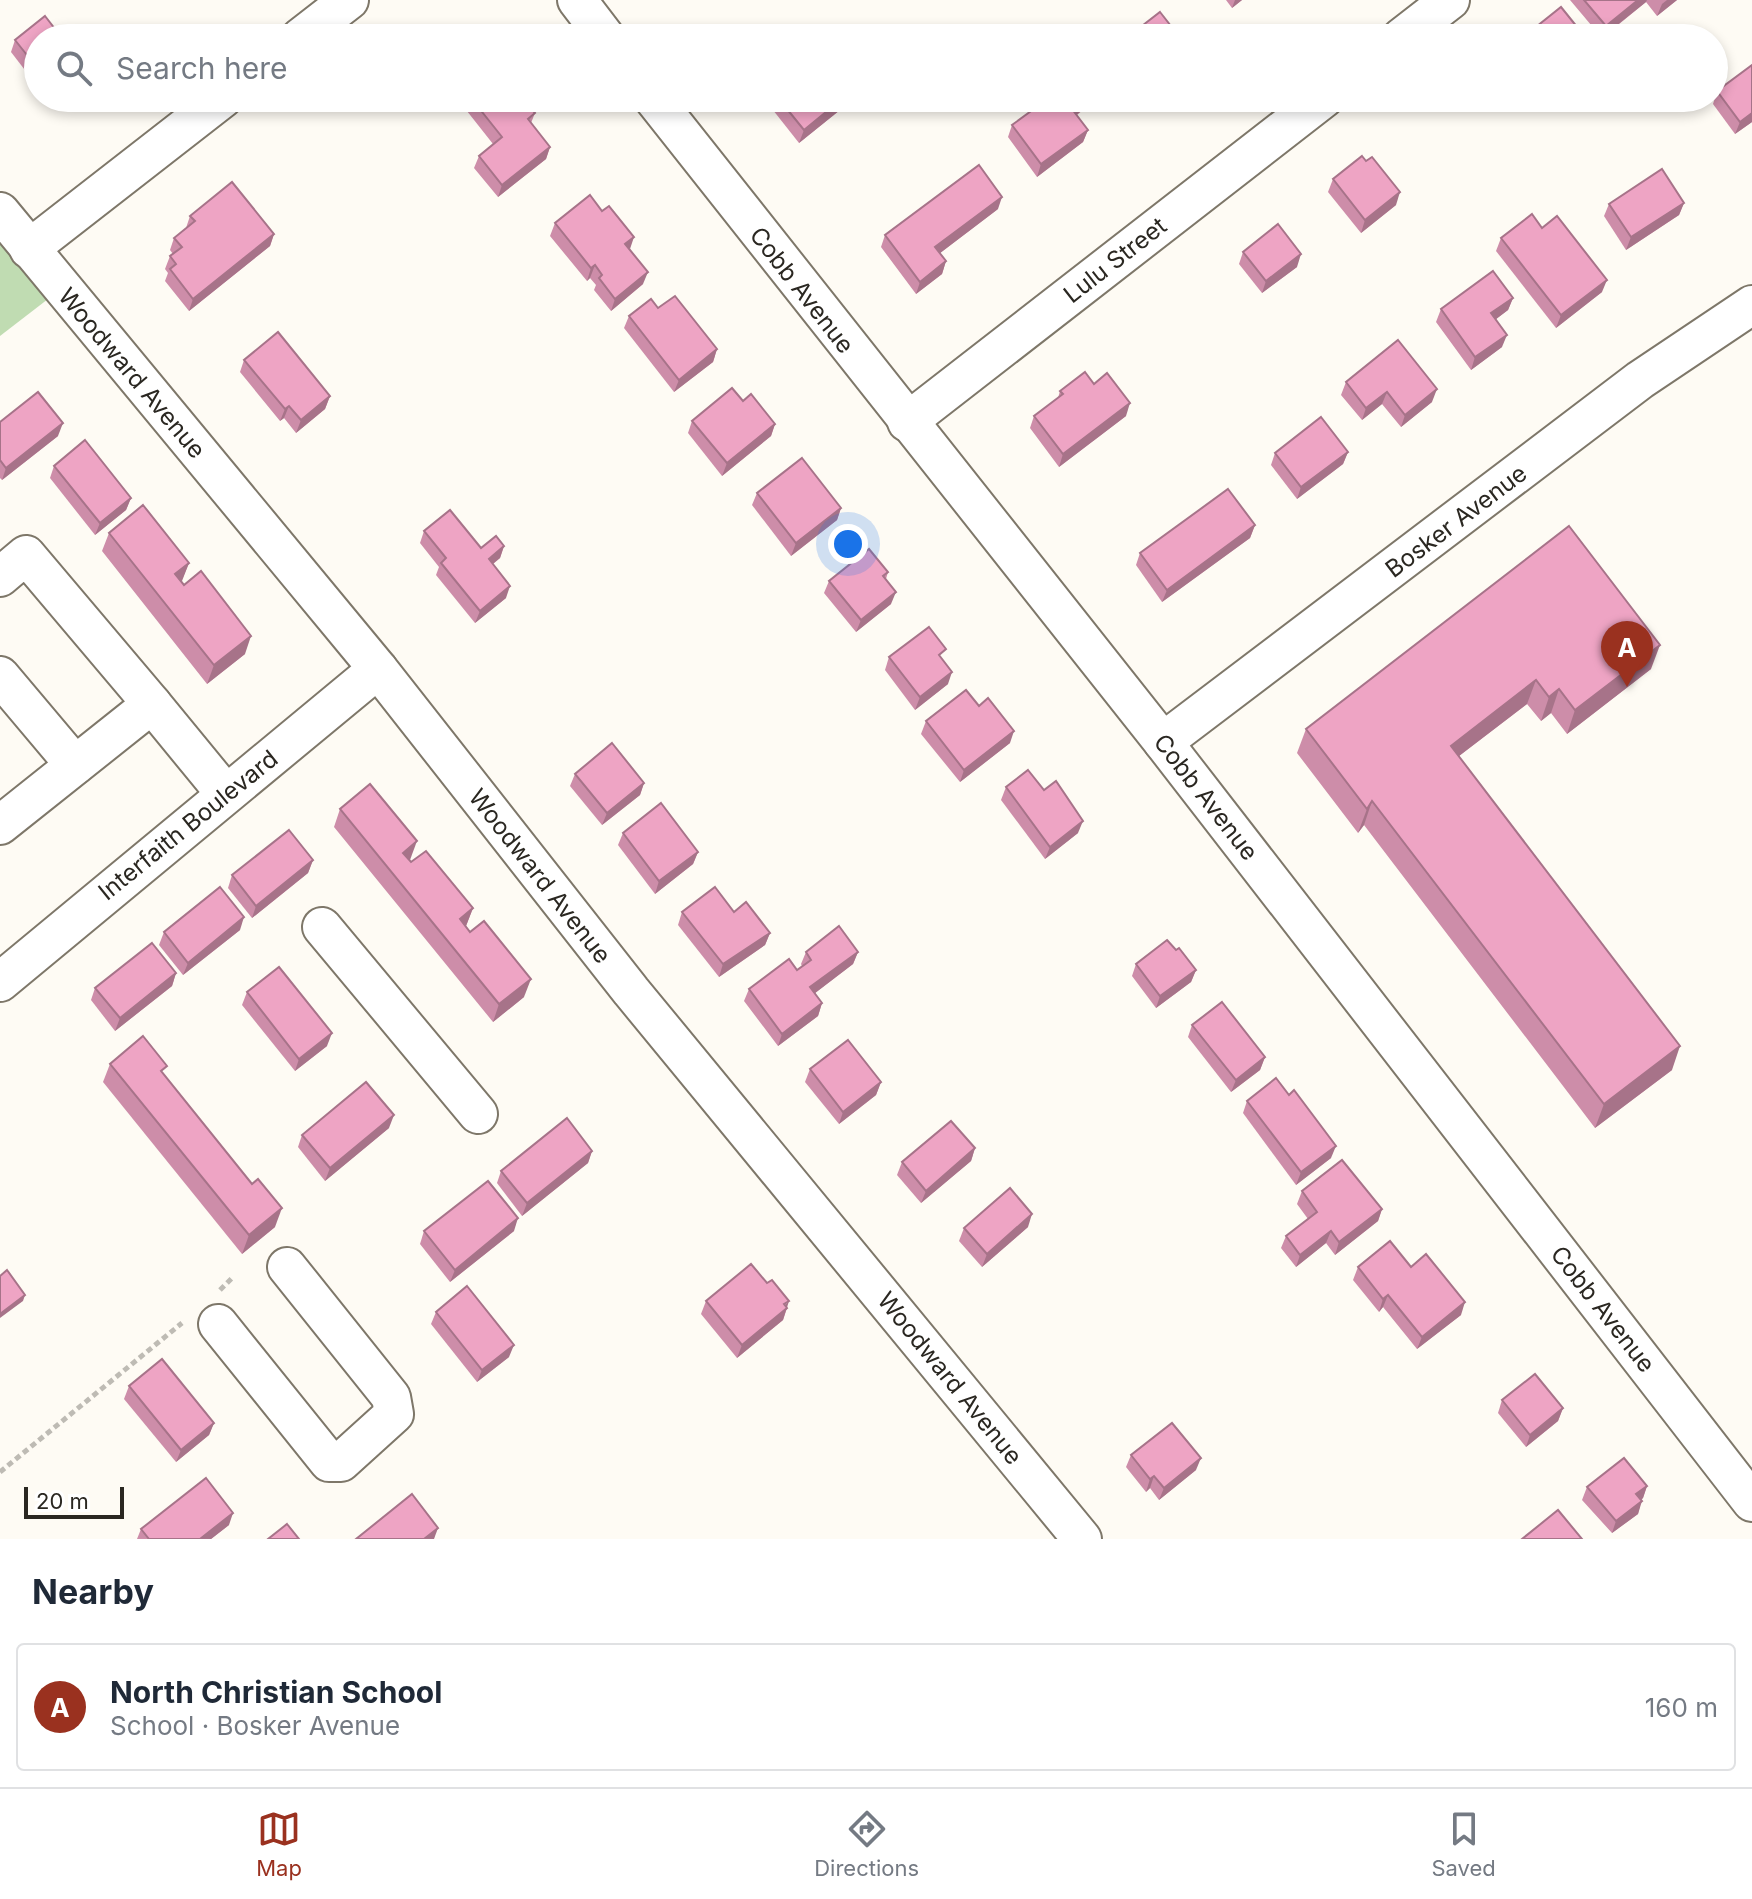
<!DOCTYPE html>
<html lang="en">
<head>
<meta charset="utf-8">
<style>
	body { margin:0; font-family:Inter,sans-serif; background:#f6f6f7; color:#1f2937 }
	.scale { position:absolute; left:24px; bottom:20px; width:100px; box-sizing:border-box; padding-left:8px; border:4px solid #2a2721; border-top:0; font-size:22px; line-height:28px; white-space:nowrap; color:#2a2721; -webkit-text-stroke:6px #fff; paint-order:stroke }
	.you { position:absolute; left:848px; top:544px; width:28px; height:28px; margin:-20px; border:6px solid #fff; border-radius:50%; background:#1a73e8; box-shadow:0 0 0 12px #1a73e833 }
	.badge { display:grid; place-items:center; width:52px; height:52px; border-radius:50%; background:#9a311f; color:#fff; font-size:26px; font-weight:700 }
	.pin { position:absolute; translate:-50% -66px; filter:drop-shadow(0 2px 4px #0008) }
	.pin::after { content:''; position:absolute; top:42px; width:28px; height:24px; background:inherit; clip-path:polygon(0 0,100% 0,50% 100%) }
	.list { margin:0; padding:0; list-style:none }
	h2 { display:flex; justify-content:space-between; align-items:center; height:104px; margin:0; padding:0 32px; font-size:34px }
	h2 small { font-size:26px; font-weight:400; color:#747a83 }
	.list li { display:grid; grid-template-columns:52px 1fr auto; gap:24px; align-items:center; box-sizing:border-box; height:128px; margin:0 16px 16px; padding:0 16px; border:2px solid #e0e1e3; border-radius:8px }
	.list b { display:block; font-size:30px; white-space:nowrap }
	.list p { margin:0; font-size:26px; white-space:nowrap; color:#747a83 }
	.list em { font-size:26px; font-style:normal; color:#747a83 }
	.icon { flex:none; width:44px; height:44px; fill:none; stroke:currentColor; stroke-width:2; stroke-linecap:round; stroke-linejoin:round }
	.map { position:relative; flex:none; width:1752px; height:1539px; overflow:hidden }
	.search { position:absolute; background:#fff; box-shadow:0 4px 12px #0003; left:24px; right:24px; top:24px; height:88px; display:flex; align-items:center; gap:20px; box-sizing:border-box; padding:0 28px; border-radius:44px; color:#747a83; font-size:30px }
	.sheet { height:248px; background:#fff }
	nav { display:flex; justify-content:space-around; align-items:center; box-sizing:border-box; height:112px; border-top:2px solid #e0e1e3; background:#fff; font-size:22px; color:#747a83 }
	nav a { display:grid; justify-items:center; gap:4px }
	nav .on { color:#9a311f }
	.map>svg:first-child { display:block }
</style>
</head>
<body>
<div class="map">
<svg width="1752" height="1539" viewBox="0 0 1752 1539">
	<rect width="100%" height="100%" fill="#fefbf4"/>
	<!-- green -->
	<polygon fill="#c0dcb2" points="0,212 61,289 0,336"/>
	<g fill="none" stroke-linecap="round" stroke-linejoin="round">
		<!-- minor casing -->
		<g stroke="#7e7769" stroke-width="42">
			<g id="minor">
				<polyline points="577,0 606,38"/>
				<polyline points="300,38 349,0"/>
				<polyline points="1401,38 1450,0"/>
				<polyline points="653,98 1163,742 1752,1502"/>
				<polyline points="0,212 378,669 631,991 1082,1539"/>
				<polyline points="29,249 223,98"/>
				<polyline points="907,422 1324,98"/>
				<polyline points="0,577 26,555 152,704"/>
				<polyline points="0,676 75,765"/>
				<polyline points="1163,742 1640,380 1752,305"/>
				<polyline points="0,825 152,704 225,793"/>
				<polyline points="322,927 478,1114"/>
				<polyline points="0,982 378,669"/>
				<polyline points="218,1324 329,1462 341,1462 394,1414 391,1397 287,1267"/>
			</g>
		</g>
		<!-- path -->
		<g stroke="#bebbb4" stroke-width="5" stroke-dasharray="6 4" stroke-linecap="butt">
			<polyline points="220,1290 232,1278"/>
			<polyline points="0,1472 182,1323"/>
		</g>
		<!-- minor -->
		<use href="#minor" stroke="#fff" stroke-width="38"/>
	</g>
	<!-- wall -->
	<g fill="#cd8da9">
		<polygon points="1226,0 1242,0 1232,8"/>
		<polygon points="1570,0 1677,0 1657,16 1646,2 1602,38"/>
		<polygon points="38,38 38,87 11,52 15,40"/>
		<polygon points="1717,91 1752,122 1735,134 1713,104"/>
		<polygon points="466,98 522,98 535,113 531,123 550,147 546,159 498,197 474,168 479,156 493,144 463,106"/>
		<polygon points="772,98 844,98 840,110 799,143 769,105"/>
		<polygon points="1049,98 1088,98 1084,109 1077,115 1088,130 1083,142 1037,177 1008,137 1012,125"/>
		<polygon points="1106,98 1129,98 1115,109"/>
		<polygon points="1366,161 1396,205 1361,233 1328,192 1333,179"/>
		<polygon points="1684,203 1679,215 1626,250 1604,216 1609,204"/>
		<polygon points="998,209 940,253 946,261 942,274 916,294 881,247 885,235"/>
		<polygon points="190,216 274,234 270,246 189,311 165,281 168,273 165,269 170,256 173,254 170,250 174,238 186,228"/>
		<polygon points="555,223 630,249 643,284 611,311 594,290 596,285 590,278 587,281 550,236"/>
		<polygon points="1542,228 1602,292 1556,328 1496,251 1501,238"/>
		<polygon points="1243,252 1297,267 1262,293 1239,264"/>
		<polygon points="1513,298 1508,310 1496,319 1502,347 1471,370 1436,322 1441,309"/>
		<polygon points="658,308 717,349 713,362 674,392 624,328 629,316"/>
		<polygon points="244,360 330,396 325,409 296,433 284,418 280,421 240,372"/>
		<polygon points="1346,382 1432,402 1401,427 1382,404 1362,420 1341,395"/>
		<polygon points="1094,384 1126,416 1059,467 1030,428 1034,416 1058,398 1060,391"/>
		<polygon points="743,401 775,424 771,436 722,476 688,433 692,421"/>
		<polygon points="0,422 58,436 2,480 0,478"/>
		<polygon points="1348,452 1343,464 1297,499 1271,465 1275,453"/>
		<polygon points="54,466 131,498 126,510 95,535 50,478"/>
		<polygon points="757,493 841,508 837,520 791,556 752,505"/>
		<polygon points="1255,525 1250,538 1162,602 1136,565 1140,553"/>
		<polygon points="1569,526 1651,669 1567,734 1551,713 1541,721 1527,704 1459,756 1672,1070 1595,1128 1364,825 1358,833 1297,753 1306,729"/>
		<polygon points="424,531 481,548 504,546 500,558 493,564 506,598 475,623 436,575 439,567 420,543"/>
		<polygon points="109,533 189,563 181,582 245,654 207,684 102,551"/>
		<polygon points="888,572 886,579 891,604 856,632 824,593 829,581"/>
		<polygon points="889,657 948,684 915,710 885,670"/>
		<polygon points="979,706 1010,743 960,782 921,734 926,721"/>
		<polygon points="575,774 644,783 640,795 602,825 570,786"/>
		<polygon points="1006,787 1078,833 1045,859 1001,800"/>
		<polygon points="340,809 473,908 466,926 524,997 493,1022 334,827"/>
		<polygon points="623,833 698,852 693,864 655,894 618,845"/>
		<polygon points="313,860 308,873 252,918 228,888 232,875"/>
		<polygon points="682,912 734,912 770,933 765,945 719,977 678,925"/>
		<polygon points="240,930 183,975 159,945 164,932"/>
		<polygon points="1176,950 1196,970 1191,982 1156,1008 1132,976 1136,964"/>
		<polygon points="806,952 858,952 853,964 815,993 822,1003 818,1016 778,1046 744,1001 749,989 797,970 802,966 801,964"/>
		<polygon points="176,973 172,986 115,1031 91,1000 95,988"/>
		<polygon points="247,992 327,1046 295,1071 242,1005"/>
		<polygon points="1192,1025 1265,1057 1260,1070 1231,1092 1188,1037"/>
		<polygon points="110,1064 164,1075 275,1227 242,1254 103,1082"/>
		<polygon points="810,1069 881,1082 876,1095 839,1124 805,1082"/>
		<polygon points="1247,1101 1331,1158 1296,1185 1243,1113"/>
		<polygon points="389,1128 325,1181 298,1147 302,1135"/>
		<polygon points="975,1148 971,1161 921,1203 897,1175 902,1162"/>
		<polygon points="592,1151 588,1163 522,1216 497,1183 501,1171"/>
		<polygon points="1302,1191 1382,1209 1378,1221 1335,1255 1326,1243 1296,1267 1281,1248 1286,1236 1308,1219 1297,1204"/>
		<polygon points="1028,1227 982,1267 959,1241 964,1228"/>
		<polygon points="424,1231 514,1231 450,1282 420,1244"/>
		<polygon points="1358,1267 1411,1267 1461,1315 1417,1349 1383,1307 1379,1312 1353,1280"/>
		<polygon points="706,1301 787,1307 787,1308 783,1320 737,1358 701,1314"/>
		<polygon points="436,1312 509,1357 477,1382 431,1324"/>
		<polygon points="129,1386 214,1423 209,1435 176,1462 124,1399"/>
		<polygon points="1502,1400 1563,1408 1558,1421 1526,1447 1498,1413"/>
		<polygon points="1131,1455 1196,1470 1159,1500 1150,1488 1146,1492 1126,1467"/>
		<polygon points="1647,1486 1643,1498 1641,1500 1638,1514 1612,1533 1582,1500 1587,1487"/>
		<polygon points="229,1525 211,1539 137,1539 141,1529"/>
	</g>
	<!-- shaded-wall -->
	<g fill="#a77389">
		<polygon points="1235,0 1242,0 1232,8"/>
		<polygon points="1638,0 1647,0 1646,2 1601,38 1606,26"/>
		<polygon points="1667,0 1677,0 1657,16 1662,4"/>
		<polygon points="844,98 840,110 799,143 804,130"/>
		<polygon points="1087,98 1088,98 1084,109 1068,121 1072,109"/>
		<polygon points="1119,98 1129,98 1115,109"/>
		<polygon points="1752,113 1752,122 1735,134 1740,122"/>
		<polygon points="1088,130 1083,142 1037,177 1041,164"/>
		<polygon points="550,147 546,159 498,197 502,185"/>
		<polygon points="1400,192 1396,205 1361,233 1365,220"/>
		<polygon points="1002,197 998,209 931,260 935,247"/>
		<polygon points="1684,203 1679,215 1626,250 1631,237"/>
		<polygon points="274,234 270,246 189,311 193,299"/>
		<polygon points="634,237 630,249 625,244"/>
		<polygon points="1301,254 1297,267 1262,293 1266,281"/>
		<polygon points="946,261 942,274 916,294 920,282"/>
		<polygon points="595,265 590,278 587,281 591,268"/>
		<polygon points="648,272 643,284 611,311 615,299"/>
		<polygon points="1607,280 1602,292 1556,328 1561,315"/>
		<polygon points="1513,298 1508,310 1487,326 1491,313"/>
		<polygon points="1507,335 1502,347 1471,370 1475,357"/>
		<polygon points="717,349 713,362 674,392 679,380"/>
		<polygon points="1437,389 1432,402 1401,427 1405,415"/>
		<polygon points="1387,392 1382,404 1362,420 1366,408"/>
		<polygon points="330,396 325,409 296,433 301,420"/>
		<polygon points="1130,403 1126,416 1059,467 1063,454"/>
		<polygon points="289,406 284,418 280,421 285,409"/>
		<polygon points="63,423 58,436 2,480 6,468"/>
		<polygon points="775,424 771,436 722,476 727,463"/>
		<polygon points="1348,452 1343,464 1297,499 1301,487"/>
		<polygon points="131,498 126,510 95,535 100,523"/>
		<polygon points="841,508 837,520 791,556 796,543"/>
		<polygon points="1255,525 1250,538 1162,602 1167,590"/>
		<polygon points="504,546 500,558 484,571 489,559"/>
		<polygon points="189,563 182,581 168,593 175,574"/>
		<polygon points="510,586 506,598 475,623 480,611"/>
		<polygon points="896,592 891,604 856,632 861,620"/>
		<polygon points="251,636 245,654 207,684 214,665"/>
		<polygon points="1660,645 1651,669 1567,734 1575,710"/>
		<polygon points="952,672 948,684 915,710 920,697"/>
		<polygon points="1536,680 1527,704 1442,769 1451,746"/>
		<polygon points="1559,689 1551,713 1541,721 1549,697"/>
		<polygon points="1014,731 1010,743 960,782 964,770"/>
		<polygon points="644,783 640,795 602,825 607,813"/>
		<polygon points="1372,801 1364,825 1358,833 1367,809"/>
		<polygon points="1083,821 1078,833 1045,859 1050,847"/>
		<polygon points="417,841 410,860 397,871 403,853"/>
		<polygon points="698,852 693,864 655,894 659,881"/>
		<polygon points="313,860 308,873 252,918 256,906"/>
		<polygon points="473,908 466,926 460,919"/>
		<polygon points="244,917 240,930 183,975 188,963"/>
		<polygon points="770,933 765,945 719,977 723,964"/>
		<polygon points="858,952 853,964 806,1000 810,987"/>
		<polygon points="1196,970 1191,982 1156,1008 1160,996"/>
		<polygon points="176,973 172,986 115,1031 120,1018"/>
		<polygon points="531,979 524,997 493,1022 499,1004"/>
		<polygon points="822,1003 818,1016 778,1046 782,1034"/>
		<polygon points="332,1033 327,1046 295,1071 299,1059"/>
		<polygon points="1680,1046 1672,1070 1595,1128 1604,1104"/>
		<polygon points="1265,1057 1260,1070 1231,1092 1236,1080"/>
		<polygon points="881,1082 876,1095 839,1124 843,1112"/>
		<polygon points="394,1115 389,1128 325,1181 330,1168"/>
		<polygon points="1336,1146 1331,1158 1296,1185 1301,1172"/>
		<polygon points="975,1148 971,1161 921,1203 926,1191"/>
		<polygon points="592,1151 588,1163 522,1216 527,1203"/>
		<polygon points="282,1208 275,1227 242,1254 249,1235"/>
		<polygon points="1382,1209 1378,1221 1335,1255 1339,1242"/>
		<polygon points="1032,1214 1028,1227 982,1267 987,1254"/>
		<polygon points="518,1218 514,1231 450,1282 455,1270"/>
		<polygon points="1331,1231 1326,1243 1296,1267 1300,1255"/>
		<polygon points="25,1295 23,1301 0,1318 0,1314"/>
		<polygon points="1388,1295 1383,1307 1379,1312 1383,1299"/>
		<polygon points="789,1301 783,1320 737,1358 742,1345"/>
		<polygon points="1465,1302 1461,1315 1417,1349 1422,1337"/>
		<polygon points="514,1345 509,1357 477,1382 482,1370"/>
		<polygon points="1563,1408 1558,1421 1526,1447 1530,1435"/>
		<polygon points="214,1423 209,1435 176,1462 181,1450"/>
		<polygon points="1201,1458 1196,1470 1159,1500 1164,1488"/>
		<polygon points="1154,1476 1150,1488 1146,1492 1150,1479"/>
		<polygon points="1647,1486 1643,1498 1632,1507 1636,1494"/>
		<polygon points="1642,1501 1638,1514 1612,1533 1616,1521"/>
		<polygon points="233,1513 229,1525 211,1539 200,1539"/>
		<polygon points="438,1528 434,1539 424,1539"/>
	</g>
	<!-- building -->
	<g fill="#eea4c4" stroke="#a77389" stroke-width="2">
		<polygon points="1584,0 1638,0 1606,26"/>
		<polygon points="1561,7 1586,38 1522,38"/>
		<polygon points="1160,12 1178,35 1174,38 1120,38 1135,26 1138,29"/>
		<polygon points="45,16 62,38 38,38 38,69 15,40"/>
		<polygon points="1752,65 1752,113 1740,122 1717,91"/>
		<polygon points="471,98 522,98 535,113 528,119 550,147 502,185 479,156 502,137"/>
		<polygon points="778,98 843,98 804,130"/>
		<polygon points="1049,98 1087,98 1072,109 1088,130 1041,164 1012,125"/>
		<polygon points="1362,156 1366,161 1372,157 1400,192 1365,220 1333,179"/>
		<polygon points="979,165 1002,197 935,247 946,261 920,282 885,235"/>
		<polygon points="1662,169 1684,203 1631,237 1609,204"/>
		<polygon points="232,182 274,234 193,299 170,269 176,264 170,256 182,247 174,238 195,221 190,216"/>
		<polygon points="590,195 602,211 609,206 634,237 625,244 648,272 615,299 599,278 602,275 595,265 591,268 555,223"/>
		<polygon points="1532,214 1542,228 1557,216 1607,280 1561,315 1501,238"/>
		<polygon points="1278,224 1301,254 1266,281 1243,252"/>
		<polygon points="1493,271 1513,298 1491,313 1507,335 1475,357 1441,309"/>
		<polygon points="675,296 717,349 679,380 629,316 651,299 658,308"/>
		<polygon points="278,332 330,396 301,420 289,406 285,409 244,360"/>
		<polygon points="1398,340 1437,389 1405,415 1387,392 1366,408 1346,382"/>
		<polygon points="1085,372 1094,384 1107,373 1130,403 1063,454 1034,416 1063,394 1060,391"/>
		<polygon points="732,388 743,401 751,394 775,424 727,463 692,421"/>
		<polygon points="38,392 63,423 6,468 0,460 0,422"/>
		<polygon points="1321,417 1348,452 1301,487 1275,453"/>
		<polygon points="85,440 131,498 100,523 54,466"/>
		<polygon points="802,458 841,508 796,543 757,493"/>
		<polygon points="1228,489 1255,525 1167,590 1140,553"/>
		<polygon points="143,505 189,563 175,574 184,585 201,571 251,636 214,665 109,533"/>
		<polygon points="450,510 481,548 496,536 504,546 489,559 510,586 480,611 441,563 446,558 424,531"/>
		<polygon points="1569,526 1660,645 1575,710 1559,689 1549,697 1536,680 1451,746 1680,1046 1604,1104 1372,801 1367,809 1306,729"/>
		<polygon points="869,549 888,572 883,576 896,592 861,620 829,581"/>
		<polygon points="929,627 946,649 939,655 952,672 920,697 889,657"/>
		<polygon points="966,690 979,706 988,698 1014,731 964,770 926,721"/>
		<polygon points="612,743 644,783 607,813 575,774"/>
		<polygon points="1028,770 1044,790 1056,781 1083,821 1050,847 1006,787"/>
		<polygon points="370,784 417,841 403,853 411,862 426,851 473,908 460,919 470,932 484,921 531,979 499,1004 340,809"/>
		<polygon points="661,803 698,852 659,881 623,833"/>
		<polygon points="289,830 313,860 256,906 232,875"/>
		<polygon points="220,887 244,917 188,963 164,932"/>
		<polygon points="715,887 734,912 746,902 770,933 723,964 682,912"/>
		<polygon points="839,926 858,952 810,987 822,1003 782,1034 749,989 789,959 797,970 811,960 806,952"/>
		<polygon points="1167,940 1176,950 1179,948 1196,970 1160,996 1136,964"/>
		<polygon points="152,943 176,973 120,1018 95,988"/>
		<polygon points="279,967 332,1033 299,1059 247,992"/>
		<polygon points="1222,1002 1265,1057 1236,1080 1192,1025"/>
		<polygon points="143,1036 167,1066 161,1071 252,1184 258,1179 282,1208 249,1235 110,1064"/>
		<polygon points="848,1040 881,1082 843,1112 810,1069"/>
		<polygon points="1276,1078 1289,1095 1294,1090 1336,1146 1301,1172 1247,1101"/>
		<polygon points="366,1082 394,1115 330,1168 302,1135"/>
		<polygon points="567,1118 592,1151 527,1203 501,1171"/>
		<polygon points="951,1121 975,1148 926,1191 902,1162"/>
		<polygon points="1342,1160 1382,1209 1339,1242 1331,1231 1300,1255 1286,1236 1317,1212 1302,1191"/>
		<polygon points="488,1181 518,1218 455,1270 424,1231"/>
		<polygon points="1010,1188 1032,1214 987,1254 964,1228"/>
		<polygon points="1390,1241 1411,1267 1426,1254 1465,1302 1422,1337 1388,1295 1383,1299 1358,1267"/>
		<polygon points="751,1264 767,1283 772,1280 789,1301 784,1304 787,1308 742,1345 706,1301"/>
		<polygon points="7,1270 25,1295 0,1314 0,1276"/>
		<polygon points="467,1286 514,1345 482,1370 436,1312"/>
		<polygon points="162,1359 214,1423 181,1450 129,1386"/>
		<polygon points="1535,1374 1563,1408 1530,1435 1502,1400"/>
		<polygon points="1172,1423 1201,1458 1164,1488 1154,1476 1150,1479 1131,1455"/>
		<polygon points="1624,1458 1647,1486 1636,1494 1642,1501 1616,1521 1587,1487"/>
		<polygon points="206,1478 233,1513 200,1539 149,1539 141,1529"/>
		<polygon points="412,1494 438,1528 424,1539 356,1539"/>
		<polygon points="1558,1510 1582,1539 1522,1539"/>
		<polygon points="287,1524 299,1539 268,1539"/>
	</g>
	<g text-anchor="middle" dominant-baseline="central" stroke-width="7" stroke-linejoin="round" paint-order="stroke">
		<!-- street labels -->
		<g font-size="24" fill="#2a2721" stroke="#fff">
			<text transform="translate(1115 260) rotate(-38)">Lulu Street</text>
			<text transform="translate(802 290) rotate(52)">Cobb Avenue</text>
			<text transform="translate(132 373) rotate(50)">Woodward Avenue</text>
			<text transform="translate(1456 521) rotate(-37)">Bosker Avenue</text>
			<text transform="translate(1206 797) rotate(52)">Cobb Avenue</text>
			<text transform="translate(188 825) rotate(-39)">Interfaith Boulevard</text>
			<text transform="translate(540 876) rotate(52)">Woodward Avenue</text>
			<text transform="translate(1603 1309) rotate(52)">Cobb Avenue</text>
			<text transform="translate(950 1378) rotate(51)">Woodward Avenue</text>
		</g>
	</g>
</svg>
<div class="scale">20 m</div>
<div class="you"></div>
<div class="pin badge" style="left:1627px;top:687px">A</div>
<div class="search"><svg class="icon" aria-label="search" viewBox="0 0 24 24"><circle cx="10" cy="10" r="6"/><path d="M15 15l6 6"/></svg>Search here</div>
</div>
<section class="sheet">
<h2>Nearby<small></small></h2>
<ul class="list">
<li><span class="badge">A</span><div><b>North Christian School</b><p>School · Bosker Avenue</p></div><em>160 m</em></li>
</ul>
</section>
<nav>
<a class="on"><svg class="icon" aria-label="map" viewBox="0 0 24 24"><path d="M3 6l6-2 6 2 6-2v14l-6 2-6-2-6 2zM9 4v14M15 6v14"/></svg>Map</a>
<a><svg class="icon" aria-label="directions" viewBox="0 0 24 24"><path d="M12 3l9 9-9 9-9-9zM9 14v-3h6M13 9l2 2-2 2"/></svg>Directions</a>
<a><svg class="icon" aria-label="saved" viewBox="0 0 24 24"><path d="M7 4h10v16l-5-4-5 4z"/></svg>Saved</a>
</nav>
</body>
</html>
